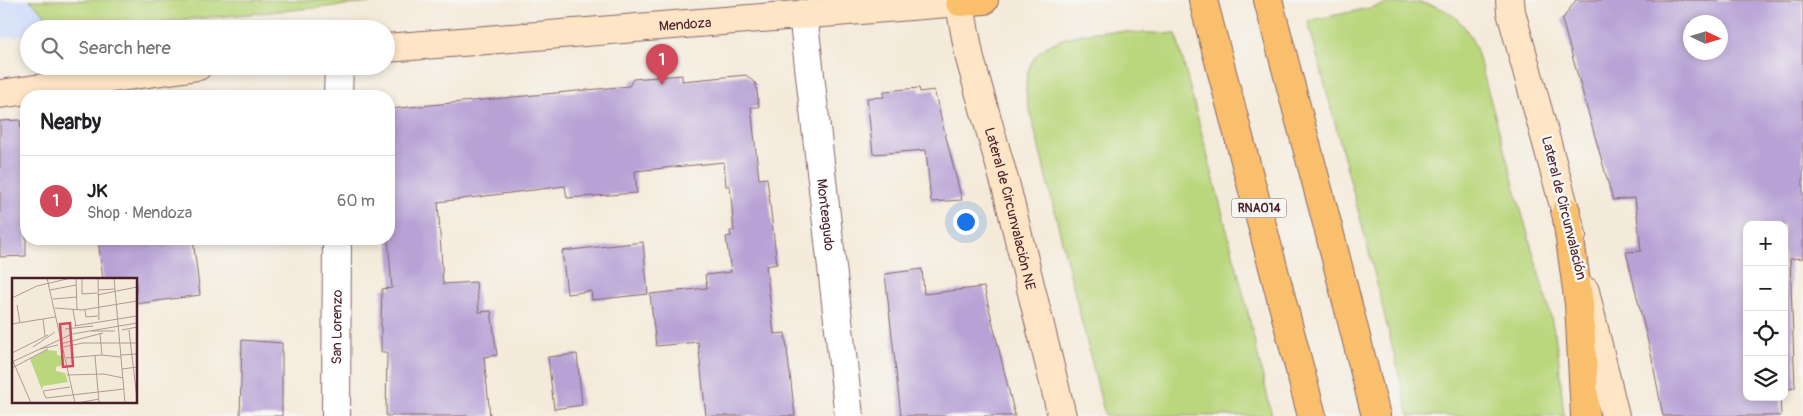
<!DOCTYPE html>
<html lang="en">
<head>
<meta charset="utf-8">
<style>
	body { margin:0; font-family:Pangolin,sans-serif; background:#f6f6f6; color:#202124 }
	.controls { position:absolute; right:15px; bottom:15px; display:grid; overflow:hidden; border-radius:10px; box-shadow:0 2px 8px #0003 }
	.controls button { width:45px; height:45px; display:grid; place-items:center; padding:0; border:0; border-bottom:1px solid #e0e0e0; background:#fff; color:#202124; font:25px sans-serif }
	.compass { position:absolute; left:1683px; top:15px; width:45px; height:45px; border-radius:50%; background:#fff; box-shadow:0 2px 8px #0003; rotate:94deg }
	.you { position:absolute; left:965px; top:221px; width:18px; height:18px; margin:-12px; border:4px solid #fff; border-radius:50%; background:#1a73e8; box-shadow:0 0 0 8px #1a73e833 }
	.badge { display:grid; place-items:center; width:32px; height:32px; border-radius:50%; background:#d1495b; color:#fff; font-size:16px; font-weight:700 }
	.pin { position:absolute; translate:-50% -41px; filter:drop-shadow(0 1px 2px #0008) }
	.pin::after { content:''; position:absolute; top:26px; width:18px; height:15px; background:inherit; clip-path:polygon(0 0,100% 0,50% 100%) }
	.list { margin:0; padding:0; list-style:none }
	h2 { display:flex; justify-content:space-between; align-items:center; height:65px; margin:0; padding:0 20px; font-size:21px }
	h2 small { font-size:16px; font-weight:400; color:#757577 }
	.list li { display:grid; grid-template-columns:32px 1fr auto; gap:15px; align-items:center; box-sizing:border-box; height:90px; padding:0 20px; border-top:1px solid #e0e0e0 }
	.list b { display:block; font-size:19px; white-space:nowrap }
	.list p { margin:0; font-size:16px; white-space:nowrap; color:#757577 }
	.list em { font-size:16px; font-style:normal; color:#757577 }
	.icon { flex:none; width:28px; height:28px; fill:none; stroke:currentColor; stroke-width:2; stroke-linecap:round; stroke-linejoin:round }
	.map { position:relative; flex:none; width:1803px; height:416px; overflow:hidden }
	.search { position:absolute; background:#fff; box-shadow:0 2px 8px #0003; left:20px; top:20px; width:375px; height:55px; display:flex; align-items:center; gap:12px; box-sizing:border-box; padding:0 18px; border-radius:28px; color:#757577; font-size:19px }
	.panel { position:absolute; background:#fff; box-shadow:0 2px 8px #0003; left:20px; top:90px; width:375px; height:155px; border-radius:20px }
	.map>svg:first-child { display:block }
</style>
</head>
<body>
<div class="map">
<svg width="1803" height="416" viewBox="0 0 1803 416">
	<rect width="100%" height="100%" fill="#f6f6f2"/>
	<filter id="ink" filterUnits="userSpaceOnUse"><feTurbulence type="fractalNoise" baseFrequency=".02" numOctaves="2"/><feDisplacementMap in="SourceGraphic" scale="10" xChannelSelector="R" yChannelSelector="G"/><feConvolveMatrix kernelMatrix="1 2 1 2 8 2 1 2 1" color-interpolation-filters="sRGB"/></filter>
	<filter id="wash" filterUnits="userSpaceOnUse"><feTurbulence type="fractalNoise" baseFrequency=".0096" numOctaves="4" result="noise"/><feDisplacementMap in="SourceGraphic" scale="20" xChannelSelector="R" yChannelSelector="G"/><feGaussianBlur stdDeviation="1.12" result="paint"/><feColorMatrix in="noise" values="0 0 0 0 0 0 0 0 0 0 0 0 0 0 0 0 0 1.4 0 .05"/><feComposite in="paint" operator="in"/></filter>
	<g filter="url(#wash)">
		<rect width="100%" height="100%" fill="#f4ead9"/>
		<!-- built -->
		<polygon fill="#cddbfa" points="0,0 30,0 60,29 29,29 29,35 0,38"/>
		<!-- green -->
		<g fill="#bad77d" stroke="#827b54">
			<polygon points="30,0 403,0 81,29 60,29"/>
			<path d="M1420 3C1450 7 1464 21 1476 48L1551 317 1558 352 1564 416H1409L1369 252 1308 21 1388 4Z"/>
			<path d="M1103 31 1176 34 1244 296 1272 416H1105L1027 99C1019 46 1061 36 1103 31Z"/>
		</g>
		<g id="blocks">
			<!-- building -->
			<g fill="#b8a2d5" fill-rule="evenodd">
				<path d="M1576 0H1803V258L1790 259 1795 388 1784 390V225H1747V397H1780L1781 416H1663L1651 354 1626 252 1641 251 1635 198 1613 200 1562 20ZM1690 22H1720V52H1690Z"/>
				<polygon points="682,75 682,81 746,75 756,84 759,107 751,107 759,179 767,178 777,264 766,266 774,334 785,333 795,416 706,416 698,342 656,346 650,294 707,288 705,275 731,272 726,237 731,236 730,231 734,231 730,186 726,186 724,162 635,171 637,193 567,198 565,186 438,202 443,284 476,282 479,312 491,311 497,355 484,357 490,416 386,416 387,352 381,352 381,322 382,289 392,288 388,239 389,109 629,86 633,79"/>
				<polygon points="919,88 920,92 934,90 962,200 931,202 926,150 873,154 867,98 884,97 884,91"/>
				<polygon points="20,120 26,185 26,256 0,257 0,121"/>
				<polygon points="98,239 193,239 200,295 136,304 136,280 103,280"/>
				<polygon points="643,242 648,294 592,300 591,291 567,294 562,251"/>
				<polygon points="922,269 924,294 984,287 1015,416 901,416 885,274"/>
				<polygon points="242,340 282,343 282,416 240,416"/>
				<polygon points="577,354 582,405 554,409 548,357"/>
			</g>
		</g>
	</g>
	<g filter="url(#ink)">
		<use href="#blocks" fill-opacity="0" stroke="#866668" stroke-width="1"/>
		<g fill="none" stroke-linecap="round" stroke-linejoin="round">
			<!-- street casing -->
			<g stroke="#866668" stroke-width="30">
				<g id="street">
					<path id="s1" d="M803 14 849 416"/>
					<polyline points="338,96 339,66"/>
					<path id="s2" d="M336 416 337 239"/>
				</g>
			</g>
			<!-- secondary casing -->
			<g stroke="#866668" stroke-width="30">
				<g id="secondary">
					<path id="s3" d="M959 0 970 59 1007 190 1062 416"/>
					<polyline points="1510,0 1511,12 1572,235"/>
					<path id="s4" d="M386 48 960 2"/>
					<polyline points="0,94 198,66"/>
					<polyline points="1585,291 1615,416"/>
				</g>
			</g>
			<!-- primary casing -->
			<g stroke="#866668" stroke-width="30">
				<polyline id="primary" points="960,2 984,0"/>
			</g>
			<!-- highway casing -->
			<g stroke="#866668" stroke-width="30">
				<g id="highway">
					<polyline points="1203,0 1312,416"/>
					<polyline points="1268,0 1328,227 1376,416"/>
					<polyline points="1566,211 1579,304 1585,416"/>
				</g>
			</g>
			<!-- street -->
			<use href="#street" stroke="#fff" stroke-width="28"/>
			<!-- secondary -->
			<use href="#secondary" stroke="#fde5c5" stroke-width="28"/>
			<!-- primary -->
			<use href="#primary" stroke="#f9bf6d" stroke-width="28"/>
			<!-- highway -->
			<use href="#highway" stroke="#f9bf6d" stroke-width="28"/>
		</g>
	</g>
	<g text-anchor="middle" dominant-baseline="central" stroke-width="5" stroke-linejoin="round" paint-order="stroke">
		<!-- shield labels -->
		<rect fill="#f6f6f2" stroke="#7e6067" stroke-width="1" x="1231.5" y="198.5" width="55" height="19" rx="4"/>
		<g font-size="12" font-weight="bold" fill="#4a1f2b">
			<text x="1259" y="208">RNA014</text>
		</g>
		<!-- street labels -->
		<g font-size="14" fill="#4a1f2b" stroke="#f6f6f2">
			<text stroke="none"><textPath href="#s4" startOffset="300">Mendoza</textPath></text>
			<text transform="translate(1564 208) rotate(76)">Lateral de Circunvalación</text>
			<text stroke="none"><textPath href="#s3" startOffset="215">Lateral de Circunvalación NE</textPath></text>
			<text stroke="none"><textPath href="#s1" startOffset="202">Monteagudo</textPath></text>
			<text stroke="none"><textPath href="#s2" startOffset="89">San Lorenzo</textPath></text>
		</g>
	</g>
	<!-- overview -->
	<g transform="translate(12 278)">
		<rect width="125" height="125" fill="#f4ead9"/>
		<path d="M35 72 45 73V77L50 78 51 87 44 89V93L53 95 56 104 31 108 30 112 18 81Z" fill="#bad77d"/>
		<path fill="none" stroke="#b09993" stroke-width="1" d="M35 0 63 125M64 0 65 32M70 0V16L85 15M86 0 87 42M102 0 113 125M38 12 64 7M86 12 103 11M85 17 125 9M0 20 25 8 59 0M41 21 65 19M5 27 8 45M43 30 70 32 125 23M61 32 64 48M73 32 74 39 86 38M31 41 33 58M0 46 43 39M62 48 125 38M53 51 81 48M110 52 125 49M117 52 125 121M79 53H103M88 56 90 77M48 66 91 55M21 69 43 54M51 69 71 65H125M28 71 46 67M0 75 36 57M109 77 125 76M83 78 87 125M54 80 89 77 109 79M0 81 19 125M0 84 60 56 125 45M0 90 36 71M110 91 125 89M55 97 92 96 111 100M58 109 31 113 34 120 112 111M65 125 87 121"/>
		<path fill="#d1495b" fill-opacity="0.15" stroke="#d1495b" stroke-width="2.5" d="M58 45 61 88 51 89 48 46Z"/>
		<rect width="125" height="125" fill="none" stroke="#4a1f2b" stroke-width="2.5"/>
	</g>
</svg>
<div class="controls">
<button>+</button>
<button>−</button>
<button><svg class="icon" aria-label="locate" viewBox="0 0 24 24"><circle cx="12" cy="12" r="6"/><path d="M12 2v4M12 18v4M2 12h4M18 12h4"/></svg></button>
<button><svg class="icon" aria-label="layers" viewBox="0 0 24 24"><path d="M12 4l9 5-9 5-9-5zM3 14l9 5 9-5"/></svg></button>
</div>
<svg class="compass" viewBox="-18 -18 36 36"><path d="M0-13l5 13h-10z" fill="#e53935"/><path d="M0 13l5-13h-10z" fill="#757577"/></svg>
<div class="you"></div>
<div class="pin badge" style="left:662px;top:85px">1</div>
<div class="search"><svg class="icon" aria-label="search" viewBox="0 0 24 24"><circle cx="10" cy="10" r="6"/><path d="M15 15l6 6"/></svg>Search here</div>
<section class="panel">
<h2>Nearby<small></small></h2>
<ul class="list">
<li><span class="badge">1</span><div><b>JK</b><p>Shop · Mendoza</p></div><em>60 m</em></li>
</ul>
</section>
</div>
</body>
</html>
